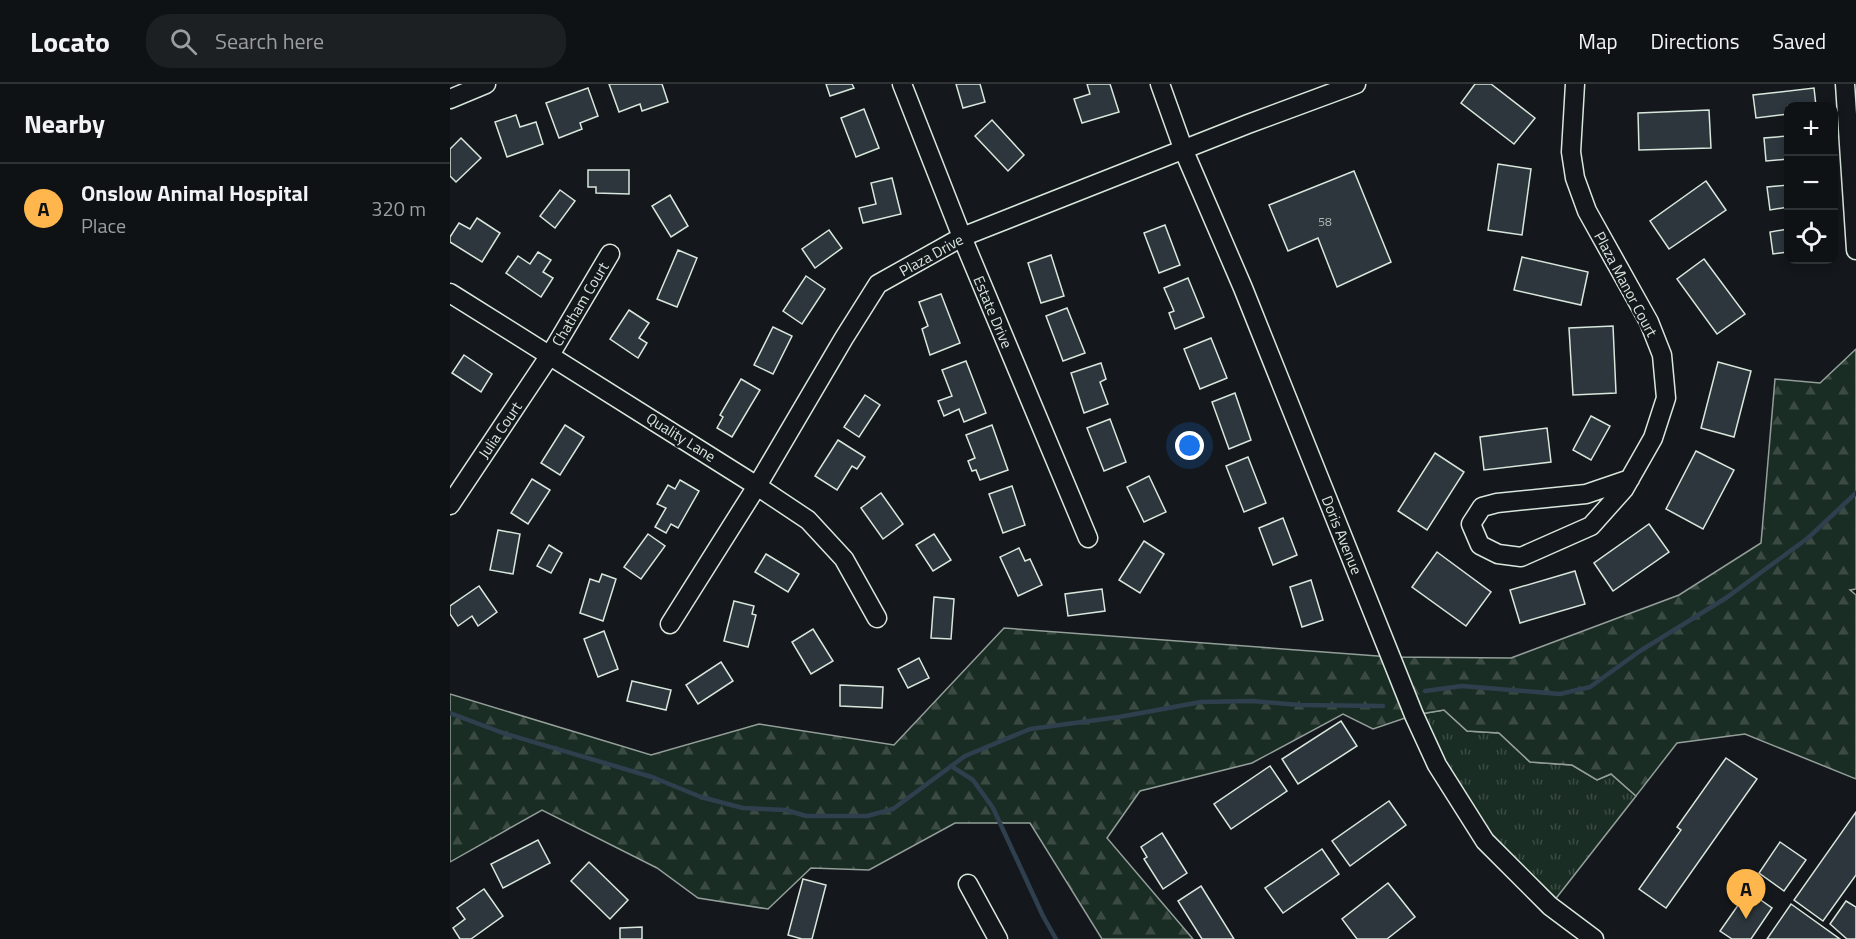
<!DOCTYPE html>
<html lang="en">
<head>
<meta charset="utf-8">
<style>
	body { margin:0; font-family:"Titillium Web",sans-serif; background:#1d2022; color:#f1f3f6 }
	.controls { position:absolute; right:18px; top:18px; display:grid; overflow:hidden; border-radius:12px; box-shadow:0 3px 9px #0003 }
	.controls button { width:54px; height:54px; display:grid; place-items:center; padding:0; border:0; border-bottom:2px solid #2f3234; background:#0f1215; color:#f1f3f6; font:30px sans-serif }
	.you { position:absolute; left:740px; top:362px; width:21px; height:21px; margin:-15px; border:4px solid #fff; border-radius:50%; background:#1a73e8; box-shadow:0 0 0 9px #1a73e833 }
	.badge { display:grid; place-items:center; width:39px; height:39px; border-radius:50%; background:#ffb74d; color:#111; font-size:20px; font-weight:700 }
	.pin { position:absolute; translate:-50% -50px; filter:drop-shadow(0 2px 3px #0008) }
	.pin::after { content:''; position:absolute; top:32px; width:21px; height:18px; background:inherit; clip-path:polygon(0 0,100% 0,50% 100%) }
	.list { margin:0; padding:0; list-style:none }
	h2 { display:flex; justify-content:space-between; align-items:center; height:78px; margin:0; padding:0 24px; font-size:26px }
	h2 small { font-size:20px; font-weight:400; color:#9b9ea0 }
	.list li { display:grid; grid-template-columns:39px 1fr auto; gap:18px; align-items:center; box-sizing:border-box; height:90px; padding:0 24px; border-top:2px solid #2f3234 }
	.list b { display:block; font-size:22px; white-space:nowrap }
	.list p { margin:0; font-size:20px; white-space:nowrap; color:#9b9ea0 }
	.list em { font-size:20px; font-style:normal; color:#9b9ea0 }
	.icon { flex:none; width:33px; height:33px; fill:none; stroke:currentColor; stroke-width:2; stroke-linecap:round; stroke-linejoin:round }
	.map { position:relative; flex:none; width:1406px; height:855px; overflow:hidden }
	header { display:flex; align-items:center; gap:36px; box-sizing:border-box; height:84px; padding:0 30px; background:#0f1215; border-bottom:2px solid #2f3234 }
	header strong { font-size:28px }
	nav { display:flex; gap:33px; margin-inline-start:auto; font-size:21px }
	.search { width:420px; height:54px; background:#1d2022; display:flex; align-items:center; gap:15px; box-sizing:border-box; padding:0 21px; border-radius:24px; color:#9b9ea0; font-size:22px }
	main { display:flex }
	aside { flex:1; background:#0f1215 }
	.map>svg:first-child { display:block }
</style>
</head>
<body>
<header>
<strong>Locato</strong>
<div class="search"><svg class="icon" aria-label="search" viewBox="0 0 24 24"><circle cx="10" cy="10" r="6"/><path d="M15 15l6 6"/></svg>Search here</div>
<nav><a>Map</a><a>Directions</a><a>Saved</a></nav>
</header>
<main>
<aside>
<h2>Nearby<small></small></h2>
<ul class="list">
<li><span class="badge">A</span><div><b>Onslow Animal Hospital</b><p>Place</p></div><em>320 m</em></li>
</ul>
</aside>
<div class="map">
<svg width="1406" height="855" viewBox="0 0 1406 855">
	<defs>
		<pattern id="grass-tufts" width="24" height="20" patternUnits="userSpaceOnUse" patternTransform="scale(1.5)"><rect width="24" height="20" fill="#1a2d24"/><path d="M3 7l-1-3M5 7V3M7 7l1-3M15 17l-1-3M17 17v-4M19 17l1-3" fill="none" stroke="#3b4b43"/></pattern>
		<pattern id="forest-firs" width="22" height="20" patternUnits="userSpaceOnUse" patternTransform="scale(1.5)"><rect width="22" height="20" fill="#1a2d24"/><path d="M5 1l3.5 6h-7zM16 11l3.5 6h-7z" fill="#3b4b43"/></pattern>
	</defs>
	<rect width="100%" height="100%" fill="#14181c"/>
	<!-- grass -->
	<polygon fill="url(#grass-tufts)" stroke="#939e99" stroke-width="1.5" points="994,626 1017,647 1049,649 1080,678 1122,681 1147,696 1161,690 1186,712 1100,822 1035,757 964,631"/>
	<!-- forest -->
	<polygon fill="url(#forest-firs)" stroke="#939e99" stroke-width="1.5" points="1406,265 1406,505 1400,506 1406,511 1406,695 1295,650 1227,659 1186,712 1161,690 1147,696 1122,681 1080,678 1049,649 1017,647 994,626 964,631 923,645 893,630 802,679 690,707 657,754 743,855 652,855 580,739 505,739 419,786 361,784 318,825 248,814 207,784 92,726 0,778 0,610 201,671 309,640 444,661 554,544 941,573 1061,574 1229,511 1311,459 1325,295 1370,299"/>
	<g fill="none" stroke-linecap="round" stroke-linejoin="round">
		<!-- stream -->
		<g stroke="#2f3f4d" stroke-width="4.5">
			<polyline points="975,607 1012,602 1110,610 1140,603 1190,567 1276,514 1358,454 1406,409"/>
			<polyline points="0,629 53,649 202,693 251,713 293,724 336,726 356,732 417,732 443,725 515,672 580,645 669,633 751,618 802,617 850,621 933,622"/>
			<polyline points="501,682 523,696 543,724 593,832 606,855"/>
		</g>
	</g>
	<!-- building -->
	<g fill="#2c363c" stroke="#d8e6dc" stroke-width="1.5">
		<polygon points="159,0 212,0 218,18 192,27 190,20 169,28"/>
		<polygon points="376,0 402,0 404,4 380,12"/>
		<polygon points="506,0 530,0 535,18 513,24"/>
		<polygon points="637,0 660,0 669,28 632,39 624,15 640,10"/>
		<polygon points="1025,0 1041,0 1085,34 1064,60 1011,19"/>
		<polygon points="138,4 148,32 130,39 132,45 109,54 96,19"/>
		<polygon points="1364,4 1366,22 1338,22 1338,30 1306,34 1303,11"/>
		<polygon points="414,25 429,64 406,73 391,34"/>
		<polygon points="1259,26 1261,64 1189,66 1188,29"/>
		<polygon points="66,31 70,43 86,38 93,60 57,73 45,38"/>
		<polygon points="542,36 574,71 558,87 525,52"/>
		<polygon points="1338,52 1338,75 1316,77 1314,54"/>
		<polygon points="11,54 31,74 6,98 0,92 0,65"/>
		<polygon points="1048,80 1081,85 1072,151 1038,146"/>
		<polygon points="138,86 179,86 179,110 146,109 146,103 138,103"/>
		<polygon points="904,87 941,178 887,203 868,154 838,167 819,121"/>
		<polygon points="442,94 451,130 413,139 409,124 426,120 421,99"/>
		<polygon points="1256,97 1276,126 1219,165 1200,137"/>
		<polygon points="1338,101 1338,123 1320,126 1317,103"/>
		<polygon points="110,106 125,117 105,144 90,132"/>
		<polygon points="220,111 238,142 221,153 202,122"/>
		<polygon points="27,134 50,149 32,178 0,158 0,153 9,139 20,145"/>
		<polygon points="715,141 730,181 709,189 694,149"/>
		<polygon points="1338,145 1338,168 1323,170 1320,148"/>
		<polygon points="379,146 392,164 365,184 352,165"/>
		<polygon points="228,166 247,174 227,223 207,215"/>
		<polygon points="88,168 101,176 93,188 103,194 91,213 56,189 68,172 80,180"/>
		<polygon points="601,171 614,212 591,219 578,179"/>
		<polygon points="1072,173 1138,188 1131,221 1064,206"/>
		<polygon points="1254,175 1295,230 1267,250 1227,195"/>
		<polygon points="356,192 375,205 352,240 333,227"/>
		<polygon points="738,194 754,233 725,245 719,229 724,227 714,204"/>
		<polygon points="491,210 510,259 480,271 472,245 478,242 469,218"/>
		<polygon points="617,224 635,269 613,277 596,232"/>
		<polygon points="179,226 199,239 189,254 197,259 188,274 160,255"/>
		<polygon points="1163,242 1166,309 1123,311 1119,244"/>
		<polygon points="323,243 342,252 323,290 304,281"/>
		<polygon points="761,254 777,294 750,305 734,265"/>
		<polygon points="14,271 42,290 31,308 2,289"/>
		<polygon points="516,277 536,329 514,338 509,325 494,332 488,317 502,312 492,286"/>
		<polygon points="1268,278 1301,287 1284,353 1251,344"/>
		<polygon points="651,279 656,295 650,298 658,320 634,329 621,289"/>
		<polygon points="291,295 310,306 282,353 267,344 273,333 270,331"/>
		<polygon points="785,309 801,356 779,365 762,318"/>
		<polygon points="415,311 430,321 409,353 394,343"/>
		<polygon points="1141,332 1160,342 1141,376 1123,366"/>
		<polygon points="660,335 676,378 654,387 637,344"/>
		<polygon points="115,341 134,353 110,391 91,379"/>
		<polygon points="542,341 558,386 530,396 526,386 522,387 518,377 525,374 516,351"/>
		<polygon points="1097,344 1101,378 1034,386 1030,353"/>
		<polygon points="388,356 415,373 407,385 402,382 387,406 365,392"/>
		<polygon points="1246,367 1284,386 1253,445 1216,425"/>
		<polygon points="985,369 1014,388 977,446 948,427"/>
		<polygon points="798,373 816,419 794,428 776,382"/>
		<polygon points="699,392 716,428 694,438 677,403"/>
		<polygon points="82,395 100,406 78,440 61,429"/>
		<polygon points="230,396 249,407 228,444 221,440 216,449 205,443 216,424 207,420 218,401 225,405"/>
		<polygon points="562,402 575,441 553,449 539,410"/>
		<polygon points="431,409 453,440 433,455 411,424"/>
		<polygon points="833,434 847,471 823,481 809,444"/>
		<polygon points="1199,440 1219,468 1163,507 1144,479"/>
		<polygon points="48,446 70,450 63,490 40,486"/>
		<polygon points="198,450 215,462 191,495 174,483"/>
		<polygon points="484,450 501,476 483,487 466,461"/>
		<polygon points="694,457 714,470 690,509 669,496"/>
		<polygon points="99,461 112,469 101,489 87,482"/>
		<polygon points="569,464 575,477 580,475 592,501 568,512 550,473"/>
		<polygon points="987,468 1041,508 1016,542 962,503"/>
		<polygon points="316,470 349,490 338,508 305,488"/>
		<polygon points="1125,487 1135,520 1070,539 1060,506"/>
		<polygon points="152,490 166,495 153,537 130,529 140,495 149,498"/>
		<polygon points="861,496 873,536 852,543 840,503"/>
		<polygon points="29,502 47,528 28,542 22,532 8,542 0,530 0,522"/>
		<polygon points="652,505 655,527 618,532 615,510"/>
		<polygon points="484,513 504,515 501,555 481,554"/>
		<polygon points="284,517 304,522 302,530 306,531 298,563 274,557"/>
		<polygon points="363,545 383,577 361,590 342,558"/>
		<polygon points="154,547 168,585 148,593 134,555"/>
		<polygon points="469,574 479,594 458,604 448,585"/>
		<polygon points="271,578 283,597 248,620 236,601"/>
		<polygon points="182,597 221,606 216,626 177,617"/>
		<polygon points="390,601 433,603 432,624 390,622"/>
		<polygon points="891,637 907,662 848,700 832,675"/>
		<polygon points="1276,674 1307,695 1216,824 1189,805 1231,746 1227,743"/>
		<polygon points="820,682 837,707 781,745 764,720"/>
		<polygon points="939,717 956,741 900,782 882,757"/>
		<polygon points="1406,728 1406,791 1373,837 1344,816"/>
		<polygon points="712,749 737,789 713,805 694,775 697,773 691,763"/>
		<polygon points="88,756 100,779 53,804 41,780"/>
		<polygon points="1330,758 1356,776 1334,807 1309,789"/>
		<polygon points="872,765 889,790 833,829 815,804"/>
		<polygon points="139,778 178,816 160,835 121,797"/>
		<polygon points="353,795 376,801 362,855 352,855 338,851"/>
		<polygon points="938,799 965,833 937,855 907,855 892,835"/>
		<polygon points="751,802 784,855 752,855 728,817"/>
		<polygon points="34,805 53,832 21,855 10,855 3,844 15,835 7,824"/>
		<polygon points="1298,807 1322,824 1301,855 1282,855 1270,847"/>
		<polygon points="1396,817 1406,823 1406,855 1397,855 1380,840"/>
		<polygon points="1341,820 1390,855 1317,855"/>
		<polygon points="192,843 192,855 170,855 170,844"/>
	</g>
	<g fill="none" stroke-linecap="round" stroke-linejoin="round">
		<!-- minor casing -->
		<g stroke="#d8e6dc" stroke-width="21">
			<g id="minor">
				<polyline points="452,0 512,153 638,454"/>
				<polyline points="710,0 734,67 793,204 964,631 987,681 1035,757 1100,822 1144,855"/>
				<polyline points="1125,0 1121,68 1125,94 1137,127 1199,238 1212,271 1216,314 1203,354 1174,405 1141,442 1071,473 1048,470 1030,461 1021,440 1032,423 1047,419 1136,410 1180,395"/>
				<polyline points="1395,0 1406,166"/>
				<polyline points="0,15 36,0"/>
				<polyline points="0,209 307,402 358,436 394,475 427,534"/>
				<polyline points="0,421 100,271 160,170"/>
				<polyline points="220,540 307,402 394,254 428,200 512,153 798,40 906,0"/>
				<polyline points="518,800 548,855"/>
			</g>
		</g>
		<!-- minor -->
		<use href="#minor" stroke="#14181c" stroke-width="18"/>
	</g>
	<g text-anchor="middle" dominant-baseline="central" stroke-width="4.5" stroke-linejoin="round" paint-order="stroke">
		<!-- number labels -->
		<g font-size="12" fill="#adbab4">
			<text x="875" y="137">58</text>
		</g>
		<!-- street labels -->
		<g font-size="15" fill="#d8e6dc" stroke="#14181c">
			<text transform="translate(481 171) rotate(-29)">Plaza Drive</text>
			<text transform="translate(1176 200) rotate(62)">Plaza Manor Court</text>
			<text transform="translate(130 220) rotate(-59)">Chatham Court</text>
			<text transform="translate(543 228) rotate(67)">Estate Drive</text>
			<text transform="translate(50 346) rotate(-56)">Julia Court</text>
			<text transform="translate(231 353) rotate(32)">Quality Lane</text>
			<text transform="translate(892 451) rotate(68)">Doris Avenue</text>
		</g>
	</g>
</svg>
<div class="controls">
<button>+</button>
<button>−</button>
<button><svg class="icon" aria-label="locate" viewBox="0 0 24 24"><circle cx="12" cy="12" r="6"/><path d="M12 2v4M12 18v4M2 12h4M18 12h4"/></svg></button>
</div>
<div class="you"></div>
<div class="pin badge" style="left:1296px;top:835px">A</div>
</div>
</main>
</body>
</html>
